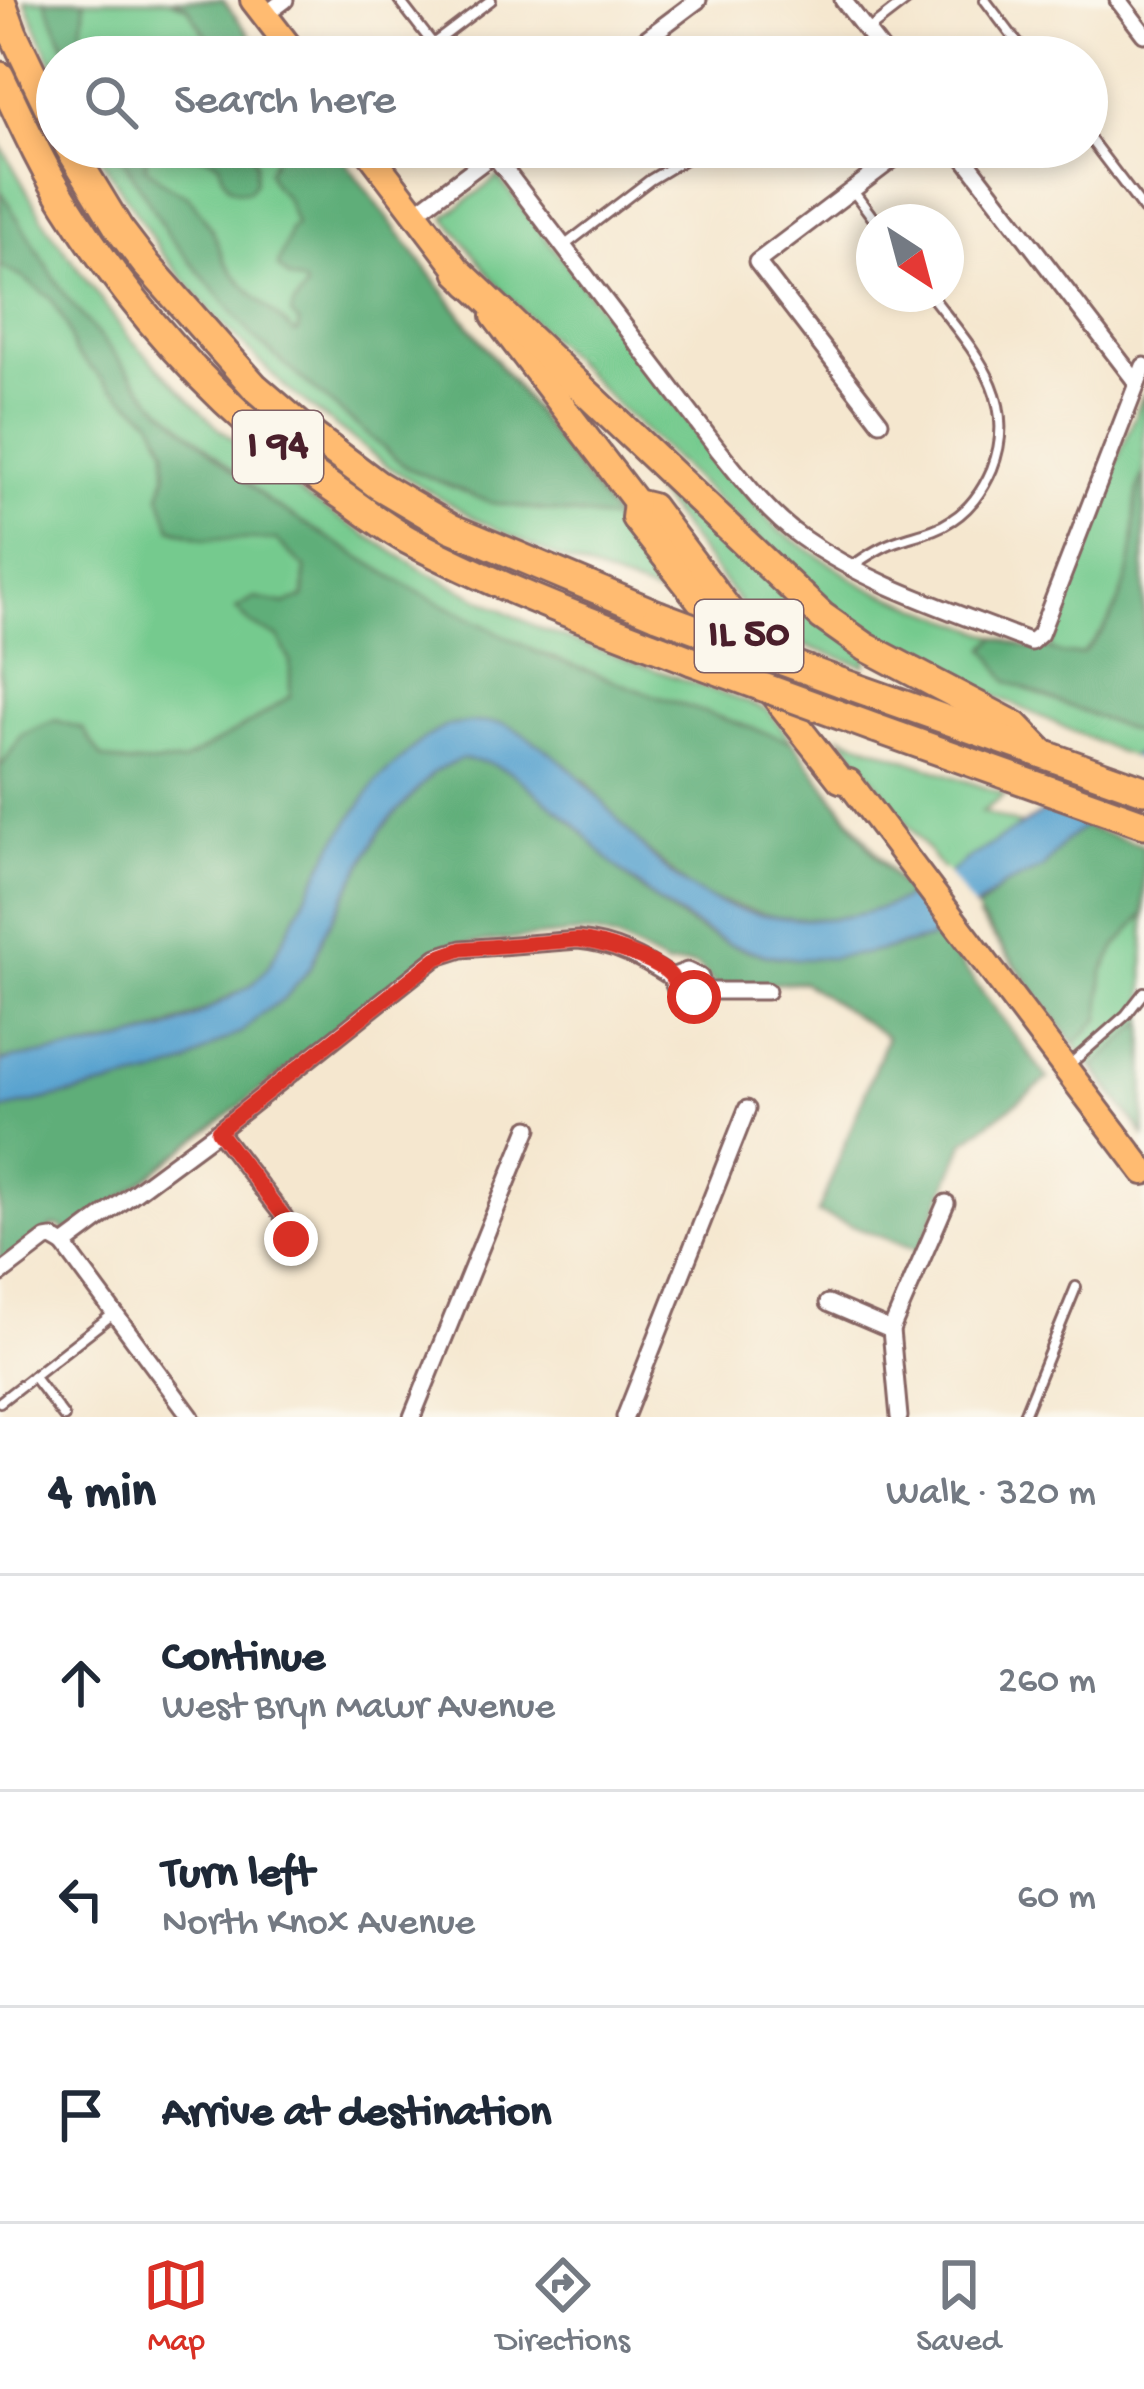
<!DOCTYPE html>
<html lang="en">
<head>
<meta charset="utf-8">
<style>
	body { margin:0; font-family:"Gochi Hand",sans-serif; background:#f2f2f3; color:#1f2937 }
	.compass { position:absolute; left:856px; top:204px; width:108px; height:108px; border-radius:50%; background:#fff; box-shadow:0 6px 18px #0003; rotate:144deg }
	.stop { position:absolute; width:36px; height:36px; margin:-27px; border:9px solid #d93025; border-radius:50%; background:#fff }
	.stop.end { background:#d93025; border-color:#fff; box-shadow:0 3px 12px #0008 }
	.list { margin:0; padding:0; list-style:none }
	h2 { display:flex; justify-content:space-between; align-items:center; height:156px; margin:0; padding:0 48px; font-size:51px }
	h2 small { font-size:39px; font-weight:400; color:#747a83 }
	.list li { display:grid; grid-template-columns:78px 1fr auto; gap:36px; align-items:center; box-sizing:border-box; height:216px; padding:0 48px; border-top:3px solid #e0e1e3 }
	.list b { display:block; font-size:45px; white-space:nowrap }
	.list p { margin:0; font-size:39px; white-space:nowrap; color:#747a83 }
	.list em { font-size:39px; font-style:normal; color:#747a83 }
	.icon { flex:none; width:66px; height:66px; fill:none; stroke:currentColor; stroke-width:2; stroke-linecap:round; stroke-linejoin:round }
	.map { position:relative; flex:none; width:1144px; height:1417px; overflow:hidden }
	.search { position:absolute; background:#fff; box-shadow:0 6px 18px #0003; left:36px; right:36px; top:36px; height:132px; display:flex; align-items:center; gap:30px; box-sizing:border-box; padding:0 42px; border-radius:66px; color:#747a83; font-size:45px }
	.sheet { height:804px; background:#fff }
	nav { display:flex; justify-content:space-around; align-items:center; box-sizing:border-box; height:168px; border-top:3px solid #e0e1e3; background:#fff; font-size:33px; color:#747a83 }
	nav a { display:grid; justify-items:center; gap:6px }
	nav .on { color:#d93025 }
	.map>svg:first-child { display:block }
</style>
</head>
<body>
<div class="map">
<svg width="1144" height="1417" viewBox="0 0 1144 1417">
	<rect width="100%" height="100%" fill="#fbf7ec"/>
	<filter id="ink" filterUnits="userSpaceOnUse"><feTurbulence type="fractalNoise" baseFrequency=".00833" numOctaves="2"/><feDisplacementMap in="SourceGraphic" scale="24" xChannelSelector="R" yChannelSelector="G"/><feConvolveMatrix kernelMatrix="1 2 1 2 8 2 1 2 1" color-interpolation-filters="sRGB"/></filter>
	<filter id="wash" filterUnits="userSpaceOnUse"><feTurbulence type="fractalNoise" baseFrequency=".004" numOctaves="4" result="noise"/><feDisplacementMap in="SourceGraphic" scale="48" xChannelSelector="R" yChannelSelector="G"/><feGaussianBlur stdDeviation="2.7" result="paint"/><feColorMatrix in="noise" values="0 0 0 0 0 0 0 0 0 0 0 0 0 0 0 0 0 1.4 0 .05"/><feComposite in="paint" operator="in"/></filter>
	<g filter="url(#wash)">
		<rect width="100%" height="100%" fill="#f5e7cf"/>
		<!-- green -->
		<g fill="#74ca8e" stroke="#5f745c" stroke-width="3">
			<polygon points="25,0 223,0 266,57 57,57 57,75"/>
			<polygon points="0,144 49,229 127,335 217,427 305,497 424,571 543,630 768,710 1048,1079 965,1141 919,1251 818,1213 887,1036 803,982 725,987 710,980 704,971 697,966 686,964 667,966 618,940 600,935 584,933 447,945 72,1236 59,1226 52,1227 0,1267"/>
			<polygon points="94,147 334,147 681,603 558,558 474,518 389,467 286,388 214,315 161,252"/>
			<polygon points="498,177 725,468 777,529 866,587 997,637 986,649 1035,692 1111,476 1144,393 1144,749 1130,757 916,660 852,623 812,591 616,404 500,288 445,217"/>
			<polygon points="585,400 867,657 865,666 761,631"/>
			<polygon points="841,736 1005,795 982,812 1144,864 1144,1136"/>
		</g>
		<!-- forest -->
		<g fill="#5fae79" stroke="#546652" stroke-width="3">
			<path d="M45 0H84C87 24 72 34 92 57H69Z"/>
			<path d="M170 0H223L266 57H224C213 44 195 22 188 7Z"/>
			<path d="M116 147H150L146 154V167L165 184 189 197 212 229 224 260 234 274 255 297 295 333 299 331V323L291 315 293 306 306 289 304 283 290 279 278 267C280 253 289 244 290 229L296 225C293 217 290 207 287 200 280 188 272 189 268 171L280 147H334L616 520 491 503 407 468 255 339 169 236Z"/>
			<path d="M161 147H248L256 163 255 183 248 191C227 193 224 180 219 163 203 152 185 156 167 153Z"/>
			<path d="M0 190 67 298 152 399 269 502 416 591 537 652 644 692 793 742 873 853 910 896 883 909 852 918 810 919 778 918 710 899 691 889 630 835 585 780 446 726C372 768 335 844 295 917 283 939 272 970 251 985 244 991 234 994 227 998 170 1031 128 1042 63 1053 42 1056 21 1056 0 1062V765L3 764 22 735 56 720 83 729 102 758 129 764 182 762 255 720 290 696V661L279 638 251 624 236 609 255 598 285 604 304 597 305 568 276 540 204 539 171 528 160 495 166 475V449L152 419 111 387 75 353 66 324 51 299 25 279 0 266Z"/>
			<path d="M1144 473V736L1008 682 986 648 997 637 1029 648 1045 647 1062 654H1082C1112 627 1129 587 1133 546 1136 520 1132 496 1144 473Z"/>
			<path d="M461 758C470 760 480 760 489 763 535 776 577 828 610 861 651 902 709 944 766 955 817 965 890 950 940 936L1048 1079 965 1141 919 1251 818 1213 887 1037 803 982 717 986 697 966 686 964 667 966 618 940 600 935 584 933 447 945 72 1236 59 1226 52 1227 0 1267V1110L156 1075 187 1064 213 1046 242 1032 261 1014 285 998 311 967 324 934 382 828 434 772Z"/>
			<polygon points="1084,827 1143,845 1144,914 1116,947 1103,972 1100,1019 1074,1044 976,911 1003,886 1043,868 1065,841"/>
			<polygon points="1144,1021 1144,1136 1094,1067"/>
		</g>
		<!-- water -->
		<path fill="#57a2cf" stroke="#50607d" stroke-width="3" d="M476 722C485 723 495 722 504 724 514 727 526 736 535 742 599 781 633 853 695 891 725 910 765 917 800 919 864 922 919 899 968 859L1144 749V784L1065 841 1043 868 1003 886 940 936 869 953 832 958 800 959 765 955 729 944 696 926 657 901 612 864 574 823 512 773 489 763 461 759 434 772 382 828 324 934 311 967 285 998 261 1014 242 1032 213 1046 187 1064 156 1075 0 1110V1062L15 1058 99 1047 165 1030 193 1018 252 985 269 966 334 844 377 781 422 740 446 726Z"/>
		<!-- pier -->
		<g fill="#f5e7cf">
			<polygon points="1123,754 1144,763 1144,792 1094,827 1038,807"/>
			<polygon points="944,869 979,915 943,941 906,891"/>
		</g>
	</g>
	<g filter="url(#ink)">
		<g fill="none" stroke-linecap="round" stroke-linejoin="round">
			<!-- service casing -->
			<g stroke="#866564" stroke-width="14">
				<g id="service">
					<polyline points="399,0 443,57"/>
					<polyline points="985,0 1028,57"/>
					<polyline points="868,30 907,0"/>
					<polyline points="433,44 491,0"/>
					<polyline points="855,57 874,45"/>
					<polyline points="1087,135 1144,210"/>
					<polyline points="853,191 876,222"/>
					<polyline points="564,246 650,180 705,147"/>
					<path d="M851 567C866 556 881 546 900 540 918 534 936 531 952 520 971 508 983 490 992 469 1021 397 970 347 930 294"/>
					<polyline points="1068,1066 1126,1015 1144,992"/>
					<polyline points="33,1376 64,1417"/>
					<polyline points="0,1402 113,1314"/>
					<polyline points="1023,1417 1076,1287"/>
				</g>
			</g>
			<!-- minor casing -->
			<g stroke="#866564" stroke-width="21">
				<g id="minor">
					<polyline points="843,0 887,57"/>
					<polyline points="1118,0 1144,34"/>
					<polyline points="265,15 285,0"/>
					<polyline points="622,57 698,0"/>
					<polyline points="956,147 1137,383"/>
					<path d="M493 154 717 448C741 478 768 514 801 537 870 586 953 611 1031 642L1040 634 1144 366"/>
					<polyline points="415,213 503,147"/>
					<polyline points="880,422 757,262 909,147"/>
					<polygon points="687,971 700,977 704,991 690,999 678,995 671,977"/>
					<polyline points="704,991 767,991"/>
					<polyline points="218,1131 284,1217 291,1239"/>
					<path d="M64 1245 218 1131 437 957 462 949 578 940C613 943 642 958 671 977"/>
					<polyline points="64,1245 191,1417"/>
					<polyline points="0,1274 46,1239 52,1238 64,1245"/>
					<polyline points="828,1303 891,1330"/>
					<polyline points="412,1417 529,1128"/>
					<polyline points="625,1417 747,1109"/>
					<polyline points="899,1417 891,1330 946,1203"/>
				</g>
			</g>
			<!-- primary casing -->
			<g stroke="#866564" stroke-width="30">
				<g id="primary">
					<polyline points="253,0 297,57"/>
					<polyline points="365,147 469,284"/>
					<polyline points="494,316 636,502 652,506 765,657"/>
					<polyline points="636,502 634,518 840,780 849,782 1144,1172"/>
				</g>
			</g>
			<!-- motorway casing -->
			<g stroke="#866564" stroke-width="33">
				<g id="motorway">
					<polyline points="1,0 13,33 57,125"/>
					<path d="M0 76C21 120 41 165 67 206 138 319 230 418 340 494 362 509 384 527 408 540 499 588 596 624 692 661"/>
					<polyline points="69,147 119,229 145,263 254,386 305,430 378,485 451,528 658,615"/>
					<polyline points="459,272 822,616 866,647 1016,726 1042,753"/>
					<polyline points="840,682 1144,790"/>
					<polyline points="875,728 1144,824"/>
				</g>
			</g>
			<!-- service -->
			<use href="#service" stroke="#fff" stroke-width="8"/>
			<!-- minor -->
			<use href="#minor" stroke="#fff" stroke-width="15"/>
			<!-- primary -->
			<use href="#primary" stroke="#ffbb71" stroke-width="24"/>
			<!-- motorway -->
			<use href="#motorway" stroke="#ffbb71" stroke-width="27"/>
			<!-- motorway-bridge casing -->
			<g stroke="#866564" stroke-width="33" stroke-linecap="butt">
				<g id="motorway-bridge">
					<polyline points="658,615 840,682"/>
					<polyline points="692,661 875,728"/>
				</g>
			</g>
			<!-- motorway-bridge -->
			<use href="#motorway-bridge" stroke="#ffbb71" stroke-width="27"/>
		</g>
	</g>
	<g fill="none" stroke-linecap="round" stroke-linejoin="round" filter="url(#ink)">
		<!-- route -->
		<path stroke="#d93025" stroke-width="15" d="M291 1239 284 1217 218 1131 437 958 462 949 578 940C600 942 657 959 671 976 675 982 675 989 678 995L686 999 694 997"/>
	</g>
	<g text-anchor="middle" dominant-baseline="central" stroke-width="12" stroke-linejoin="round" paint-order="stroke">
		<!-- shield labels -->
		<g fill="#fbf7ec" stroke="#7f6065" stroke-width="3">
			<rect x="233" y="411" width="90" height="72" rx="9"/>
			<rect x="695" y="600" width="108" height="72" rx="9"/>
		</g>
		<g font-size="42" font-weight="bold" fill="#4a1f2b">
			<text x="278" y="447">I 94</text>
			<text x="749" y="636">IL 50</text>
		</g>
	</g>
</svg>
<svg class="compass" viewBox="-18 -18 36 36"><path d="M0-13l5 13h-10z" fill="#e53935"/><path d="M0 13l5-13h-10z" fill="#747a83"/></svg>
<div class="stop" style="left:694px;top:997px"></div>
<div class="stop end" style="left:291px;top:1239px"></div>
<div class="search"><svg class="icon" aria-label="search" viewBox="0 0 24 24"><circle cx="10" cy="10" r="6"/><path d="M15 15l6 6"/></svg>Search here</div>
</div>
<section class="sheet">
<h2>4 min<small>Walk · 320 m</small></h2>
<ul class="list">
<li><svg class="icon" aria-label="ahead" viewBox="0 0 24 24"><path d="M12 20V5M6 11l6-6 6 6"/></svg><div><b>Continue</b><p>West Bryn Mawr Avenue</p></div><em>260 m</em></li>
<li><svg class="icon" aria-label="left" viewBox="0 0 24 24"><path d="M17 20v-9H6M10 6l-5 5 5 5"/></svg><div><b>Turn left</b><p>North Knox Avenue</p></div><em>60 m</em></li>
<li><svg class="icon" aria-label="arrive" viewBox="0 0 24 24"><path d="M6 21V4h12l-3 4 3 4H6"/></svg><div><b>Arrive at destination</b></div></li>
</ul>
</section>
<nav>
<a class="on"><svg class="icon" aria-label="map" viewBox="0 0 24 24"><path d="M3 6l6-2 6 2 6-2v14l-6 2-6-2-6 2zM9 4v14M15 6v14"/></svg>Map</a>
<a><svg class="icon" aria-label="directions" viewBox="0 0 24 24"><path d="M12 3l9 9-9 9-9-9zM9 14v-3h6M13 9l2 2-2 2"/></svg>Directions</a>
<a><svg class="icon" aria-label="saved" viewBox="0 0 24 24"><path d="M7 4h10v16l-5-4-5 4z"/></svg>Saved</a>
</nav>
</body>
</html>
